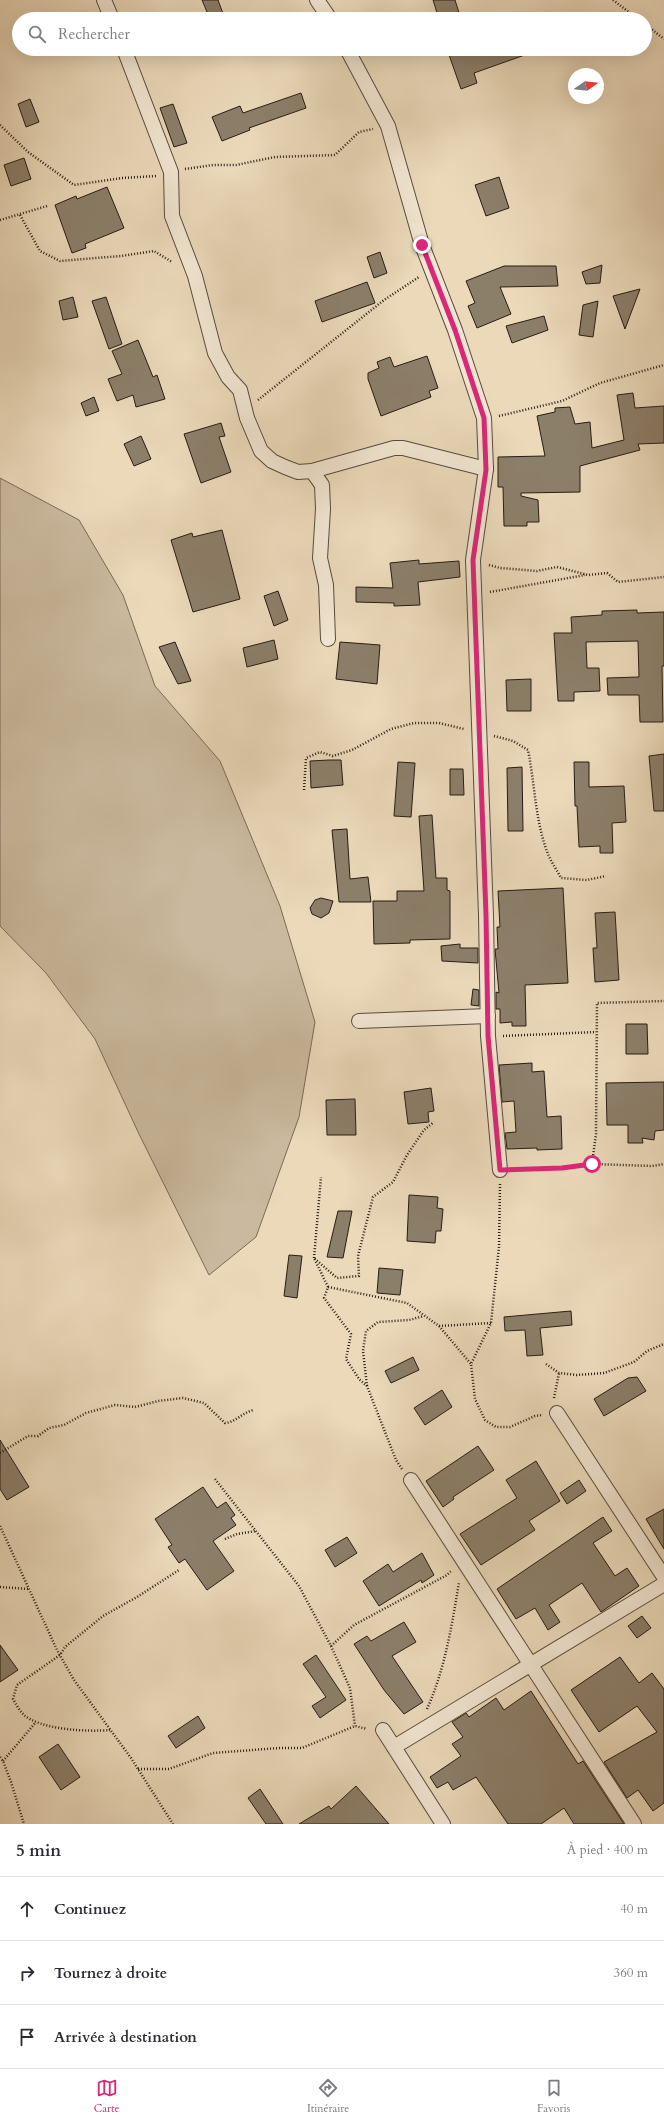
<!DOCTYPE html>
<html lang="fr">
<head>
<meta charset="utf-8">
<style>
	body { margin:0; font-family:Cardo,serif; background:#f7f7f7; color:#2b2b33 }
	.compass { position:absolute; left:568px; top:68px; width:36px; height:36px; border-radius:50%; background:#fff; box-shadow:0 4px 16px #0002; rotate:76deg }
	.stop { position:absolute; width:12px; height:12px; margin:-9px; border:3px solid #db2777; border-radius:50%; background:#fff }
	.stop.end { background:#db2777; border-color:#fff; box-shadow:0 1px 4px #0008 }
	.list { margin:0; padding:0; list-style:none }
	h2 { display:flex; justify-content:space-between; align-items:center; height:52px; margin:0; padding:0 16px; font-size:17px }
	h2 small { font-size:13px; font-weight:400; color:#7c7c81 }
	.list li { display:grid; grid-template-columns:26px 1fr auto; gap:12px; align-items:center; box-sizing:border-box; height:64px; padding:0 16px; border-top:1px solid #e1e1e2 }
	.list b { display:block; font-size:15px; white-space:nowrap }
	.list em { font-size:13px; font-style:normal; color:#7c7c81 }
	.icon { flex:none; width:22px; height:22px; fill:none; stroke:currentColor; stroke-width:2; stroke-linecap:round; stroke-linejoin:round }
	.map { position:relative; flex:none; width:664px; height:1824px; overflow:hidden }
	.search { position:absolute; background:#fff; box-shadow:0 4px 16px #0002; left:12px; right:12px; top:12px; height:44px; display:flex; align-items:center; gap:10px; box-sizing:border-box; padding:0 14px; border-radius:22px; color:#7c7c81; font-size:15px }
	.sheet { height:244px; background:#fff }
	nav { display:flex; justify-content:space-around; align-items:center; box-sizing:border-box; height:56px; border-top:1px solid #e1e1e2; background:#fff; font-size:11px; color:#7c7c81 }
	nav a { display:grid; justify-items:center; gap:2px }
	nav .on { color:#db2777 }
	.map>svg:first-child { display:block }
</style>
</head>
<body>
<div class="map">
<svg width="664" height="1824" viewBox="0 0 664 1824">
	<rect width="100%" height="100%" fill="#ebd9ba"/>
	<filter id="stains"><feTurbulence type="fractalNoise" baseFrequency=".005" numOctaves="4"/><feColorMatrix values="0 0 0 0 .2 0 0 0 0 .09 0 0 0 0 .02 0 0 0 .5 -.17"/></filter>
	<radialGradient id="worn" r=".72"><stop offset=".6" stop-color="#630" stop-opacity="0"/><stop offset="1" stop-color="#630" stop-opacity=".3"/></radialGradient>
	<!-- green -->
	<polygon fill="#cab99e" stroke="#786b58" points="0,478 79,520 123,595 155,686 220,761 280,906 315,1022 299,1117 256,1237 209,1275 139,1134 95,1039 46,973 0,926"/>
	<!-- building -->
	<g fill="#8c7f6a" stroke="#261d13">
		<polygon points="202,0 218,0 225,19 210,19"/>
		<polygon points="433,0 455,0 461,19 439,19"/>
		<polygon points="447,49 536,49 536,51 474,73 477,83 461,89"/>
		<polygon points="301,93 306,108 249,128 250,130 222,141 212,117 240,106 243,113"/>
		<polygon points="30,99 39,122 26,127 18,104"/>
		<polygon points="173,104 187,143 174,147 160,108"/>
		<polygon points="24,158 31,179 11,186 4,165"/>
		<polygon points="499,177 509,208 486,216 475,185"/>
		<polygon points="107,187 124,228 85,244 86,248 72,253 55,205 76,196 77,199"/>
		<polygon points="380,252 387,273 374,278 367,257"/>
		<polygon points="602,265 600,283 586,284 582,272"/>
		<polygon points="504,266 556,266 558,286 500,287 511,314 477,328 468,306 475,303 466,281"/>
		<polygon points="367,282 375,303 322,322 315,301"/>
		<polygon points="640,289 625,329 613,296"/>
		<polygon points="73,297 78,317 63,320 59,301"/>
		<polygon points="106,297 122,344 109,349 92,301"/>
		<polygon points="598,301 593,337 579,335 583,305"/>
		<polygon points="544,316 548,330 512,343 506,326"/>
		<polygon points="138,340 153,377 157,375 165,399 136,407 133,395 117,401 108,379 122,374 112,351"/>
		<polygon points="427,356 438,388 429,391 431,397 381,416 368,379 368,373 379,368 377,362 390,357 394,367"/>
		<polygon points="633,393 635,408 664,406 664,443 638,444 640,450 580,466 580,492 521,493 521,496 538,500 539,522 527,522 527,526 504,526 503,487 498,487 498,457 545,456 537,416 555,412 555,408 570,407 575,424 590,422 592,448 624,440 617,395"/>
		<polygon points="94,397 99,411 86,416 81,403"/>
		<polygon points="221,423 225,436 219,437 231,472 201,483 184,434"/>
		<polygon points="141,436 151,459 134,466 124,444"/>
		<polygon points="222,530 240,599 193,612 171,540 192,533 193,537"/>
		<polygon points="419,560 419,564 459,561 460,577 418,582 420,605 394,606 394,603 356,602 356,587 393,588 390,563"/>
		<polygon points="278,591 288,620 274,626 264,596"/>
		<polygon points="637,610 637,613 664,612 664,666 662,666 663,722 640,722 639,695 608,695 607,678 639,677 638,641 586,642 587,668 599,668 600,691 574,692 574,701 558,701 554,633 572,633 571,617 602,615 602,611"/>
		<polygon points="274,640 278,659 247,667 243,648"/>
		<polygon points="175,642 191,681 178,684 159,647"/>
		<polygon points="340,642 380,645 377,684 336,679"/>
		<polygon points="531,679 531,711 507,711 506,680"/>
		<polygon points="664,754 664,811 654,811 649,756"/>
		<polygon points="329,760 341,760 343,785 311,788 310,761"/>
		<polygon points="398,762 415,763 411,817 394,816"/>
		<polygon points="574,762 589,762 589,787 624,786 626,822 612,823 613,853 600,853 600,846 579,847 577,806 575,806"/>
		<polygon points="522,767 523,831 508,831 507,768"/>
		<polygon points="450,769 463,769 464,795 450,795"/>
		<polygon points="432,815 436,878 447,878 447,890 450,891 450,939 410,940 410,943 374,944 373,901 397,901 397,891 424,891 419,816"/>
		<polygon points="347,829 350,879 368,877 371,902 339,902 332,830"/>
		<polygon points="563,888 568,983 525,985 526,1026 512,1026 512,1022 500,1023 500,1009 496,1009 496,992 499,993 495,949 498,949 497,927 500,927 498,891"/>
		<polygon points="321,898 333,901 329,913 321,918 312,914 310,908 315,900"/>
		<polygon points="615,912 619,980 595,982 593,948 597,948 595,913"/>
		<polygon points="460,944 460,948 478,948 478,963 442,961 441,946"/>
		<polygon points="473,989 479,990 479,1006 471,1005"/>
		<polygon points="626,1024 647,1024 648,1054 626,1054"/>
		<polygon points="532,1063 532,1072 544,1071 547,1117 561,1116 562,1149 537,1150 537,1148 507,1149 505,1133 516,1132 514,1101 502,1102 499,1065"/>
		<polygon points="664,1082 664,1130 655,1131 654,1140 642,1138 643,1143 628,1143 628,1125 607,1125 606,1083"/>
		<polygon points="431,1088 434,1111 428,1112 429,1122 408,1124 404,1092"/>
		<polygon points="355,1099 356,1135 327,1135 326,1100"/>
		<polygon points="409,1195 438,1197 437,1208 443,1209 441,1231 436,1231 435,1243 407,1241"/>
		<polygon points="338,1211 352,1211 343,1258 327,1257"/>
		<polygon points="289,1255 302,1256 297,1298 284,1296"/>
		<polygon points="379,1268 403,1270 400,1295 377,1293"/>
		<polygon points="571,1311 572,1325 540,1328 543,1355 527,1356 525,1330 505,1331 504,1317"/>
		<polygon points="413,1357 419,1370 391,1383 385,1371"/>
		<polygon points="637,1377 646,1391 604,1416 594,1399 628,1378"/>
		<polygon points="442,1390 452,1407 425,1425 414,1408"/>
		<polygon points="0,1440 29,1487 7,1500 0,1489"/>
		<polygon points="478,1446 494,1470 453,1497 454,1499 443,1507 426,1481"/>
		<polygon points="536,1461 560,1501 529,1521 535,1530 481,1565 460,1534 517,1498 506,1480"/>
		<polygon points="579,1480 586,1491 567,1504 560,1493"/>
		<polygon points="203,1487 217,1508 226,1502 235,1515 231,1518 236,1525 213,1541 234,1571 207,1590 185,1559 179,1563 168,1547 172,1545 155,1519"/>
		<polygon points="664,1509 664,1549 646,1519"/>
		<polygon points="603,1517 612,1531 593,1543 615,1576 627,1568 639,1586 601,1612 582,1583 549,1605 560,1622 548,1630 535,1608 516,1619 497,1589"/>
		<polygon points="347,1537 357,1553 335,1567 325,1550"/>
		<polygon points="422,1553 434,1575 422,1583 421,1580 379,1606 363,1581 388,1564 393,1572"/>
		<polygon points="642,1616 651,1628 637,1638 628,1626"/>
		<polygon points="404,1622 416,1642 392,1656 423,1702 404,1714 384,1690 354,1644 367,1636 371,1641"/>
		<polygon points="0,1645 18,1670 0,1682"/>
		<polygon points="316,1655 346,1700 320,1718 312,1706 326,1697 303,1664"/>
		<polygon points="620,1657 639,1683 652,1673 664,1689 664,1803 653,1811 638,1790 627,1798 604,1762 657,1732 637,1706 599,1732 571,1690"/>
		<polygon points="531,1691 578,1764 583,1761 624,1824 574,1824 564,1808 541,1824 508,1824 476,1777 453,1790 448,1782 437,1788 430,1777 461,1756 452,1744 463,1737 452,1722 466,1713 469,1717 496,1698 504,1710"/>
		<polygon points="198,1716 205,1728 176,1748 168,1736"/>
		<polygon points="58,1744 80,1777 61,1790 39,1757"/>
		<polygon points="356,1786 389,1824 299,1824 329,1806 331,1809"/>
		<polygon points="260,1789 283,1824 266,1824 248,1798"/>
	</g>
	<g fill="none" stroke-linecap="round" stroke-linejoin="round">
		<!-- minor casing -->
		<g stroke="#574c3d" stroke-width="16">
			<g id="minor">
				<polyline points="104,0 112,19"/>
				<polyline points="317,0 330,19"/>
				<polyline points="124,49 171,172 172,216 195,276 215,353 228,377 240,390 247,418 261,451 272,461 285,467 298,472 312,471 394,448 403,448 486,469"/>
				<polyline points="347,49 388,126 422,245 455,330 484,418 486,469 473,560 486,915 488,1036 500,1170"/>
				<polyline points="312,471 322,485 323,509 320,558 326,585 328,639"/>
				<polyline points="359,1021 488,1016"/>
				<polyline points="557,1413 664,1577"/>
				<polyline points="411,1480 634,1824"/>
				<polyline points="383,1730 443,1824"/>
				<polyline points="394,1747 664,1584"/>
			</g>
		</g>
		<!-- path -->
		<g stroke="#261d13" stroke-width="2.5" stroke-dasharray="1 2" stroke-linecap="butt">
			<polyline points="613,0 638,19"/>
			<polyline points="645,24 664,39"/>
			<polyline points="0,125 28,152 74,185 122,178 156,176"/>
			<polyline points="185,169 213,165 236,165 275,157 335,155 359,132 373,129"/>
			<polyline points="20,215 40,251 60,261 121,256 154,251 172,262"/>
			<polyline points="0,220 47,206"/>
			<polyline points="258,400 384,300 419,277"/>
			<polyline points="499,416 562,401 600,383 664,365"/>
			<polyline points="489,565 500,568 537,571 557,567 588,575 607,573 618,582 664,577"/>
			<polyline points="490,592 585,575"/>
			<path d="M494 736 513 741 528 750C535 784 535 821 548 854 551 862 557 870 561 878L587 880 606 876"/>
			<polyline points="304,790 306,758 320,752 333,756 352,750 391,729 414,723 439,723 464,729"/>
			<polyline points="503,1036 596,1032"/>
			<polyline points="592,1164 596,1134 597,1003 664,1001"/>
			<polyline points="515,1169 562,1168 592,1164 652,1166 664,1164"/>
			<polyline points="500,1184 499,1247 491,1323 471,1364 475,1399 485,1420 496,1427 510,1427 535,1416 542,1415"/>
			<polyline points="314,1258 321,1177"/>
			<polyline points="328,1287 407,1303 439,1326 471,1364"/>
			<polyline points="439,1326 491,1323"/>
			<polyline points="546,1364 559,1373 577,1375 604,1373 634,1362 647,1351 664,1344"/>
			<polyline points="367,1386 363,1351 366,1331 378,1322 409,1320 424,1316"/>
			<polyline points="554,1398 559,1373"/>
			<path d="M0 1453 28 1436H38L49 1428 64 1425 86 1413 115 1405 135 1407 158 1401 183 1398 204 1403 225 1423C236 1422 243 1412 254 1410"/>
			<polyline points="402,1469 396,1460 367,1386 359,1379 346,1359 351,1334 324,1298 328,1287 314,1258 337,1278 359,1276 358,1256 373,1197 393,1182 407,1155 424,1130 434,1122"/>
			<polyline points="215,1479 299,1586 331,1646 350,1688 355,1726"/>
			<polyline points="0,1526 57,1650 74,1680 131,1758 173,1824"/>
			<polyline points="225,1539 237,1534 256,1531"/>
			<polyline points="0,1587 29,1589"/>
			<polyline points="331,1646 354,1625 447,1575 452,1570"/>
			<path d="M427 1709C445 1669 452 1625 459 1582"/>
			<path d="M110 1730C89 1732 39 1730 23 1714 19 1710 16 1704 13 1699L17 1685 60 1655 65 1647 103 1616 137 1597 179 1570"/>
			<polyline points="0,1757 3,1761 11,1782 24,1824"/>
			<polyline points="3,1761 36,1722"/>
			<polyline points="138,1769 169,1769 213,1753 279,1748 302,1748 355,1726 367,1729"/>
		</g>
		<!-- minor -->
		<use href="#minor" stroke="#f2e6d2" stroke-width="14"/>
	</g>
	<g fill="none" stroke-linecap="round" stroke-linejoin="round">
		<!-- route -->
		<polyline stroke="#db2777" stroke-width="5" points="422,245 455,330 484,418 486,470 473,560 486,915 488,1036 500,1170 562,1168 592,1164"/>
	</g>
	<rect width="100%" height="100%" filter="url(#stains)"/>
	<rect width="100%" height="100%" fill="url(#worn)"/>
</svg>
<svg class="compass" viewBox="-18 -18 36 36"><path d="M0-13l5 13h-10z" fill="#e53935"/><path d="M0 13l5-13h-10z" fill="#7c7c81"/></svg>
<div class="stop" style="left:592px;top:1164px"></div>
<div class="stop end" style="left:422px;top:245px"></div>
<div class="search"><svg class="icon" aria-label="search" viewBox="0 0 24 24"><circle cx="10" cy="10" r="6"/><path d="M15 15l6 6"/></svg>Rechercher</div>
</div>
<section class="sheet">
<h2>5 min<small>À pied · 400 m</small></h2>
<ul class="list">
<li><svg class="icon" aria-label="ahead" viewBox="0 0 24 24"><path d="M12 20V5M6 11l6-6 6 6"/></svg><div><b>Continuez</b></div><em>40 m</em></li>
<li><svg class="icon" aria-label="right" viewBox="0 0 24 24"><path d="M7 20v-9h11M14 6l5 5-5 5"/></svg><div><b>Tournez à droite</b></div><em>360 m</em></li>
<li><svg class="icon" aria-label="arrive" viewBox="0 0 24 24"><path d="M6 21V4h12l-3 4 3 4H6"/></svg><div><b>Arrivée à destination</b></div></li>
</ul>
</section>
<nav>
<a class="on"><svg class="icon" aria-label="map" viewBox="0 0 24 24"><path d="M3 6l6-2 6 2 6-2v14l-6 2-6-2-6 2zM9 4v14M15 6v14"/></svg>Carte</a>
<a><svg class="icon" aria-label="directions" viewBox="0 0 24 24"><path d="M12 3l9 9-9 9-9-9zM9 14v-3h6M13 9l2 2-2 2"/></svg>Itinéraire</a>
<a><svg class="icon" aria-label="saved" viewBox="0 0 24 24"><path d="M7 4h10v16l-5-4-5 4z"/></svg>Favoris</a>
</nav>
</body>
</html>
